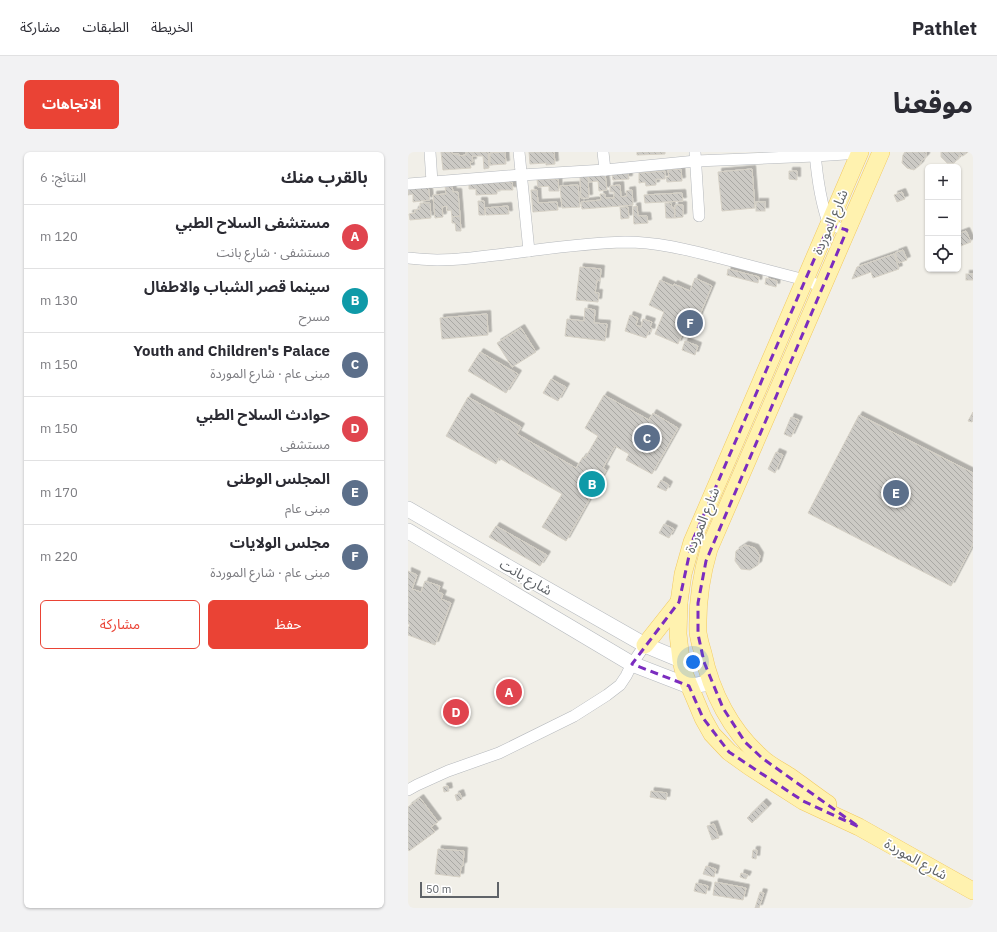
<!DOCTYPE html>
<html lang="ar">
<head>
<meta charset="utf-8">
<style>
	body { margin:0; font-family:"IBM Plex Sans","Noto Sans Arabic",sans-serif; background:#f2f2f3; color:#2b2b33; direction:rtl }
	.controls { position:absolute; right:12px; top:12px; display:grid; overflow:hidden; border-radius:6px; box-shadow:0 1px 3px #0004 }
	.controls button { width:36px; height:36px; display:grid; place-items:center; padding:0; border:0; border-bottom:1px solid #e1e1e2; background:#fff; color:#2b2b33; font:20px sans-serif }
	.scale { position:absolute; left:12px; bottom:10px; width:79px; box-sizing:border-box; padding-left:4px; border:2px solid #5f6368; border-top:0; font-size:11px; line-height:14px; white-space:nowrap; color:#5f6368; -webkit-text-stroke:3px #fff; paint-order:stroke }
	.you { position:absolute; left:285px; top:510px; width:14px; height:14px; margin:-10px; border:3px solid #fff; border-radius:50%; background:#1a73e8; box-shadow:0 0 0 6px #1a73e833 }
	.badge { display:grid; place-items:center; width:26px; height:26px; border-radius:50%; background:#ea4335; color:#fff; font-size:13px; font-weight:700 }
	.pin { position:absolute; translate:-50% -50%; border:2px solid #fff; box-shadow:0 1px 4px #0006 }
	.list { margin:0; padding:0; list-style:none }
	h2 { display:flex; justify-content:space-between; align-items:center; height:52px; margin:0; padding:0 16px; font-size:17px }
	h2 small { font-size:13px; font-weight:400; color:#7c7c81 }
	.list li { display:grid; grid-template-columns:26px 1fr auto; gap:12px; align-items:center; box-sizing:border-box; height:64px; padding:0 16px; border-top:1px solid #e1e1e2 }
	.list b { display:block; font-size:15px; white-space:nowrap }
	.list p { margin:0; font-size:13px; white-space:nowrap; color:#7c7c81 }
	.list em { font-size:13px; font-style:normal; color:#7c7c81 }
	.actions { display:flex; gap:8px; padding:12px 16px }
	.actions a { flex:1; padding:9px 0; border:1px solid #ea4335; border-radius:6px; text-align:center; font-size:14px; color:#ea4335 }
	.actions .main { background:#ea4335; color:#fff }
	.icon { flex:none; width:22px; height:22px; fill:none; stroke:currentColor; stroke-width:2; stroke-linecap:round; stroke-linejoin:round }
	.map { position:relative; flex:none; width:565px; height:756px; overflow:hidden; direction:ltr; border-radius:6px }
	header { display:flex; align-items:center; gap:24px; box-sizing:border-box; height:56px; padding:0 20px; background:#fff; border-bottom:1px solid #e1e1e2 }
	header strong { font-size:19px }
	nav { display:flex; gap:22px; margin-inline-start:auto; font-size:14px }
	.intro { display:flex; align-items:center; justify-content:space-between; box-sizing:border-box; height:96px; padding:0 24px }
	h1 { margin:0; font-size:28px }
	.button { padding:10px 18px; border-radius:6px; background:#ea4335; color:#fff; font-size:14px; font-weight:700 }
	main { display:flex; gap:24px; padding:0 24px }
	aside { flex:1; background:#fff; border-radius:6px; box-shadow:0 1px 3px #0004 }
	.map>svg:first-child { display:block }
</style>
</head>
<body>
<header>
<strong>Pathlet</strong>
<nav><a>الخريطة</a><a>الطبقات</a><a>مشاركة</a></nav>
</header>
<div class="intro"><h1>موقعنا</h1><a class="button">الاتجاهات</a></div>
<main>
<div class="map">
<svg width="565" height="756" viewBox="0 0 565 756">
	<defs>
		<pattern id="building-back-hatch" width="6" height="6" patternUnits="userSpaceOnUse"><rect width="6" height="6" fill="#cccac5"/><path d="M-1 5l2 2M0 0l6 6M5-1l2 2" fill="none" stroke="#a9a8a4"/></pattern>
		<filter id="shadow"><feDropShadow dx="3.5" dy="-3.5" stdDeviation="0" flood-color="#0004"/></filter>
	</defs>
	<rect width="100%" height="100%" fill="#f1efe8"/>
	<!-- building -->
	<g fill="url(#building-back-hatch)" stroke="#d6d1c6" filter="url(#shadow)">
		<polygon points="33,0 44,0 44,2 51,2 51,4 58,3 58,0 80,0 81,16 76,17 75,4 64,4 65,10 62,10 63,16 35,18"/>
		<polygon points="97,0 98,12 82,13 82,1"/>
		<polygon points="121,0 146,0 147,12 138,13 138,11 122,12"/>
		<polygon points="229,0 257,0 257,2 229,3"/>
		<polygon points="497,0 518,0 518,5 513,10 512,13 506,18 499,16 494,11 495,3"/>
		<polygon points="533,0 560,0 555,4 551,3 551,6 546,11 539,11 533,5"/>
		<polygon points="273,17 274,29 259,30 258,25 261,25 260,18"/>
		<polygon points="344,17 347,56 314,59 310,20"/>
		<polygon points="257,19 257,27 248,27 248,33 238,34 237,30 231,31 231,21"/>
		<polygon points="381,19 389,19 389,28 381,27"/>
		<polygon points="220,20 221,27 205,28 204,21"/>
		<polygon points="197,22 199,38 191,39 190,29 181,30 181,24"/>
		<polygon points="180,24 181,46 173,46 172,25"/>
		<polygon points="150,27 151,39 141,39 141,34 130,35 129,28"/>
		<polygon points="104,30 105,38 89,38 89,42 68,43 68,37 61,37 61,32"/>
		<polygon points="20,33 22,48 5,50 5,42 0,43 0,34"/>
		<polygon points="170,33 172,55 154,56 152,34"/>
		<polygon points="212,33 213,45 219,44 218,39 224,38 225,53 174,57 173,50 193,48 192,42 197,42 197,46 206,46 206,40 202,40 202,34"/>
		<polygon points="37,34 44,34 45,40 50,40 52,64 44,65 43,58 39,59 39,54 34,55 35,65 27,66 25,43 38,42"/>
		<polygon points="123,38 129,38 130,51 149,50 150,58 125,60"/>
		<polygon points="494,40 497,47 489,50 486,43"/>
		<polygon points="274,41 275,49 237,51 236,43"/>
		<polygon points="70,49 76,49 77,63 71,63"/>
		<rect x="348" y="50" width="9" height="9"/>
		<polygon points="12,51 22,51 23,66 2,68 1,62 7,61 7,58 12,57"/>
		<polygon points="257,51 263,51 264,56 266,56 267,66 258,66"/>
		<polygon points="267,53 275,53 275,65 267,66"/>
		<polygon points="100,54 101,62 78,63 77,56"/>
		<polygon points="229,54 230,64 239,64 240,71 226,72 225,55"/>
		<polygon points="212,55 220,55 221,66 213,67"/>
		<polygon points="52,64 53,79 48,79 47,71 44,71 44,65"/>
		<polygon points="558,79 563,90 550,95 550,82"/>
		<polygon points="495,98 499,108 491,111 487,101"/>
		<polygon points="486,102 491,117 465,126 463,120 444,127 449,115"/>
		<polygon points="172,115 193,117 192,129 189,128 187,141 191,141 190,150 168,148"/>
		<polygon points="320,117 351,125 350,131 319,123"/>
		<rect x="558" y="122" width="7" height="6"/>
		<polygon points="287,126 304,134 290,167 282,163 270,192 247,182 256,160 241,153 252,128 265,134 266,132 282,139"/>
		<polygon points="358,126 369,129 368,135 357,132"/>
		<polygon points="177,156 187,158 186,171 199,172 197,189 157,184 159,167 176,169"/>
		<polygon points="79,162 80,183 34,187 32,166"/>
		<polygon points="222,163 230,166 228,173 233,175 235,167 244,170 242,175 244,176 243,180 241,179 238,186 217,179"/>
		<polygon points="113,176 128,200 104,215 89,191"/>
		<polygon points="277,189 290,194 287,203 274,198"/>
		<polygon points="72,200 110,222 98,241 60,219"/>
		<polygon points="143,227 158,235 150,249 135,241"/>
		<polygon points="196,243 241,268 245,261 270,276 244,322 218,308 221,302 207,294 195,316 198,318 158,389 134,375 154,342 91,306 88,312 38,284 60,245 113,275 109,282 168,316 175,305 177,306 190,284 177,276"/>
		<polygon points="565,260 565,268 564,270 560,269"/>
		<polygon points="451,263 565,321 565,392 543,434 400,361"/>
		<polygon points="383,265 391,268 383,285 376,282"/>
		<polygon points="368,300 375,303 367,321 360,317"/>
		<polygon points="253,328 261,333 258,339 249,335"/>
		<polygon points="256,372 266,377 261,386 251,381"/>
		<polygon points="88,374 139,403 132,414 81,385"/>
		<polygon points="337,393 347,396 352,404 350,413 342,418 333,417 327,409 328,399"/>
		<polygon points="0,419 9,423 4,437 13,440 17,429 32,434 30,440 35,442 33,447 43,451 27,493 0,483 0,477 2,472 0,472"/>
		<polygon points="40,634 41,639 36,640 35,635"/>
		<polygon points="243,639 259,641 258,648 242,645"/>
		<polygon points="52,641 54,647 49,649 47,643"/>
		<polygon points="12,646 30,670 23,675 27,680 1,699 0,697 0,655"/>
		<polygon points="355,650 360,655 344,671 339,666"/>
		<polygon points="306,672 311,686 304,688 299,674"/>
		<polygon points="30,697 56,699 55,714 53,714 52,725 27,722"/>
		<polygon points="345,698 349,698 348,707 344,706"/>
		<polygon points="298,714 308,717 306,725 295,722"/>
		<polygon points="333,721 340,723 338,727 332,725"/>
		<polygon points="307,730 338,736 335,748 305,743"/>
		<polygon points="288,731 300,734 298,742 286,739"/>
		<polygon points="352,740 356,741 351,756 347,756"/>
	</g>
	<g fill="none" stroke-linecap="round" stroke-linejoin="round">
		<!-- minor casing -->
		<g stroke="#b5b8bc" stroke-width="12">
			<g id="minor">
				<polyline points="22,0 24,30"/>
				<polyline points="111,0 121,99"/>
				<polyline points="195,0 197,18"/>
				<polyline points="287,0 291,64"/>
				<path d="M407 0C409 25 412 49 421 73L439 78"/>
				<polyline points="0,32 113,23 197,18 288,9 407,4 452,1"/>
				<path d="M0 106C36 111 70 105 105 101 142 96 180 91 217 90 250 90 280 98 312 106 340 113 369 121 397 128L415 135"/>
				<polyline points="0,638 9,633 40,619 91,601 166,564 199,543 212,533 218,524 224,512 237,493"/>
			</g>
		</g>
		<!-- secondary casing -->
		<g stroke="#b6babf" stroke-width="16">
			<g id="secondary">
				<polyline points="0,357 114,423 237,493 273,508 296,510"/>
				<polyline points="0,379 224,512 281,534 303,531"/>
			</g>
		</g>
		<!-- primary casing -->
		<g stroke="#f2c960" stroke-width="18">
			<g id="primary">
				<polyline points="452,0 284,390 275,422 271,450 270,482 273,508 276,521 295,566 304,582 321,600 342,615 395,649 451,675 565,739"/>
				<polyline points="237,493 271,450"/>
				<path d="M420 652C407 643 394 633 381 624 372 618 361 613 353 605 323 579 303 540 295 501 293 495 291 487 290 481 289 452 293 424 301 397L473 0"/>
			</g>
		</g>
		<!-- minor -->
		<use href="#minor" stroke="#fff" stroke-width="11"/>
		<!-- secondary -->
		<use href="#secondary" stroke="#fff" stroke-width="15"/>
		<!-- primary -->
		<use href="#primary" stroke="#fff2af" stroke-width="17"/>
	</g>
	<!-- marked area -->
	<path fill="none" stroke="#7b2cbf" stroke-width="3" stroke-dasharray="8 5" stroke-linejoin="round" d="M421 73 439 78 298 409 290 451V482L296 510 315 556 337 590 354 606 451 675 395 649 321 600 295 566 281 534 224 512 271 450 284 390Z"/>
	<g text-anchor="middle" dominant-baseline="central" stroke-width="3.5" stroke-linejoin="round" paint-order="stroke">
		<!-- street labels -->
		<g font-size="14" fill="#5f6368" stroke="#fff">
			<text transform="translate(422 70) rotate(-67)">شارع الموردة</text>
			<text transform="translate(294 368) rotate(-68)">شارع الموردة</text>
			<text transform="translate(118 425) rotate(30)">شارع بانت</text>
			<text transform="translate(508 707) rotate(29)">شارع الموردة</text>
		</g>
	</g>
</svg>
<div class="controls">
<button>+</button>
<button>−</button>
<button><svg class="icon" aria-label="locate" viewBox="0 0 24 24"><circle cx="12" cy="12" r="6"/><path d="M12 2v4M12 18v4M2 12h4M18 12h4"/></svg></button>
</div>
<div class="scale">50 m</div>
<div class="you"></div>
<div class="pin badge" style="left:101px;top:540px;background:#e0444e">A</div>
<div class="pin badge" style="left:184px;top:332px;background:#0f9aa8">B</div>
<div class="pin badge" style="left:239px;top:286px;background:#5c6f8a">C</div>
<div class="pin badge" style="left:48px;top:560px;background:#e0444e">D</div>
<div class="pin badge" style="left:488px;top:341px;background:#5c6f8a">E</div>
<div class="pin badge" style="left:282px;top:171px;background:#5c6f8a">F</div>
</div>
<aside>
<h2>بالقرب منك<small>النتائج: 6</small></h2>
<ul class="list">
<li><span class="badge" style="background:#e0444e">A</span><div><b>مستشفى السلاح الطبي</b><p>مستشفى · شارع بانت</p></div><em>120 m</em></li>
<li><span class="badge" style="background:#0f9aa8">B</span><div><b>سينما قصر الشباب والاطفال</b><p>مسرح</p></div><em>130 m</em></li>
<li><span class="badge" style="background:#5c6f8a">C</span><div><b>Youth and Children's Palace</b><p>مبنى عام · شارع الموردة</p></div><em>150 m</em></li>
<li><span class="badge" style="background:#e0444e">D</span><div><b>حوادث السلاح الطبي</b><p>مستشفى</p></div><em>150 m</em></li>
<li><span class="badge" style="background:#5c6f8a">E</span><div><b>المجلس الوطنى</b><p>مبنى عام</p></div><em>170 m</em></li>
<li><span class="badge" style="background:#5c6f8a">F</span><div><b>مجلس الولايات</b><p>مبنى عام · شارع الموردة</p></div><em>220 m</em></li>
</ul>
<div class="actions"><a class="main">حفظ</a><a>مشاركة</a></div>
</aside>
</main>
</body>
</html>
